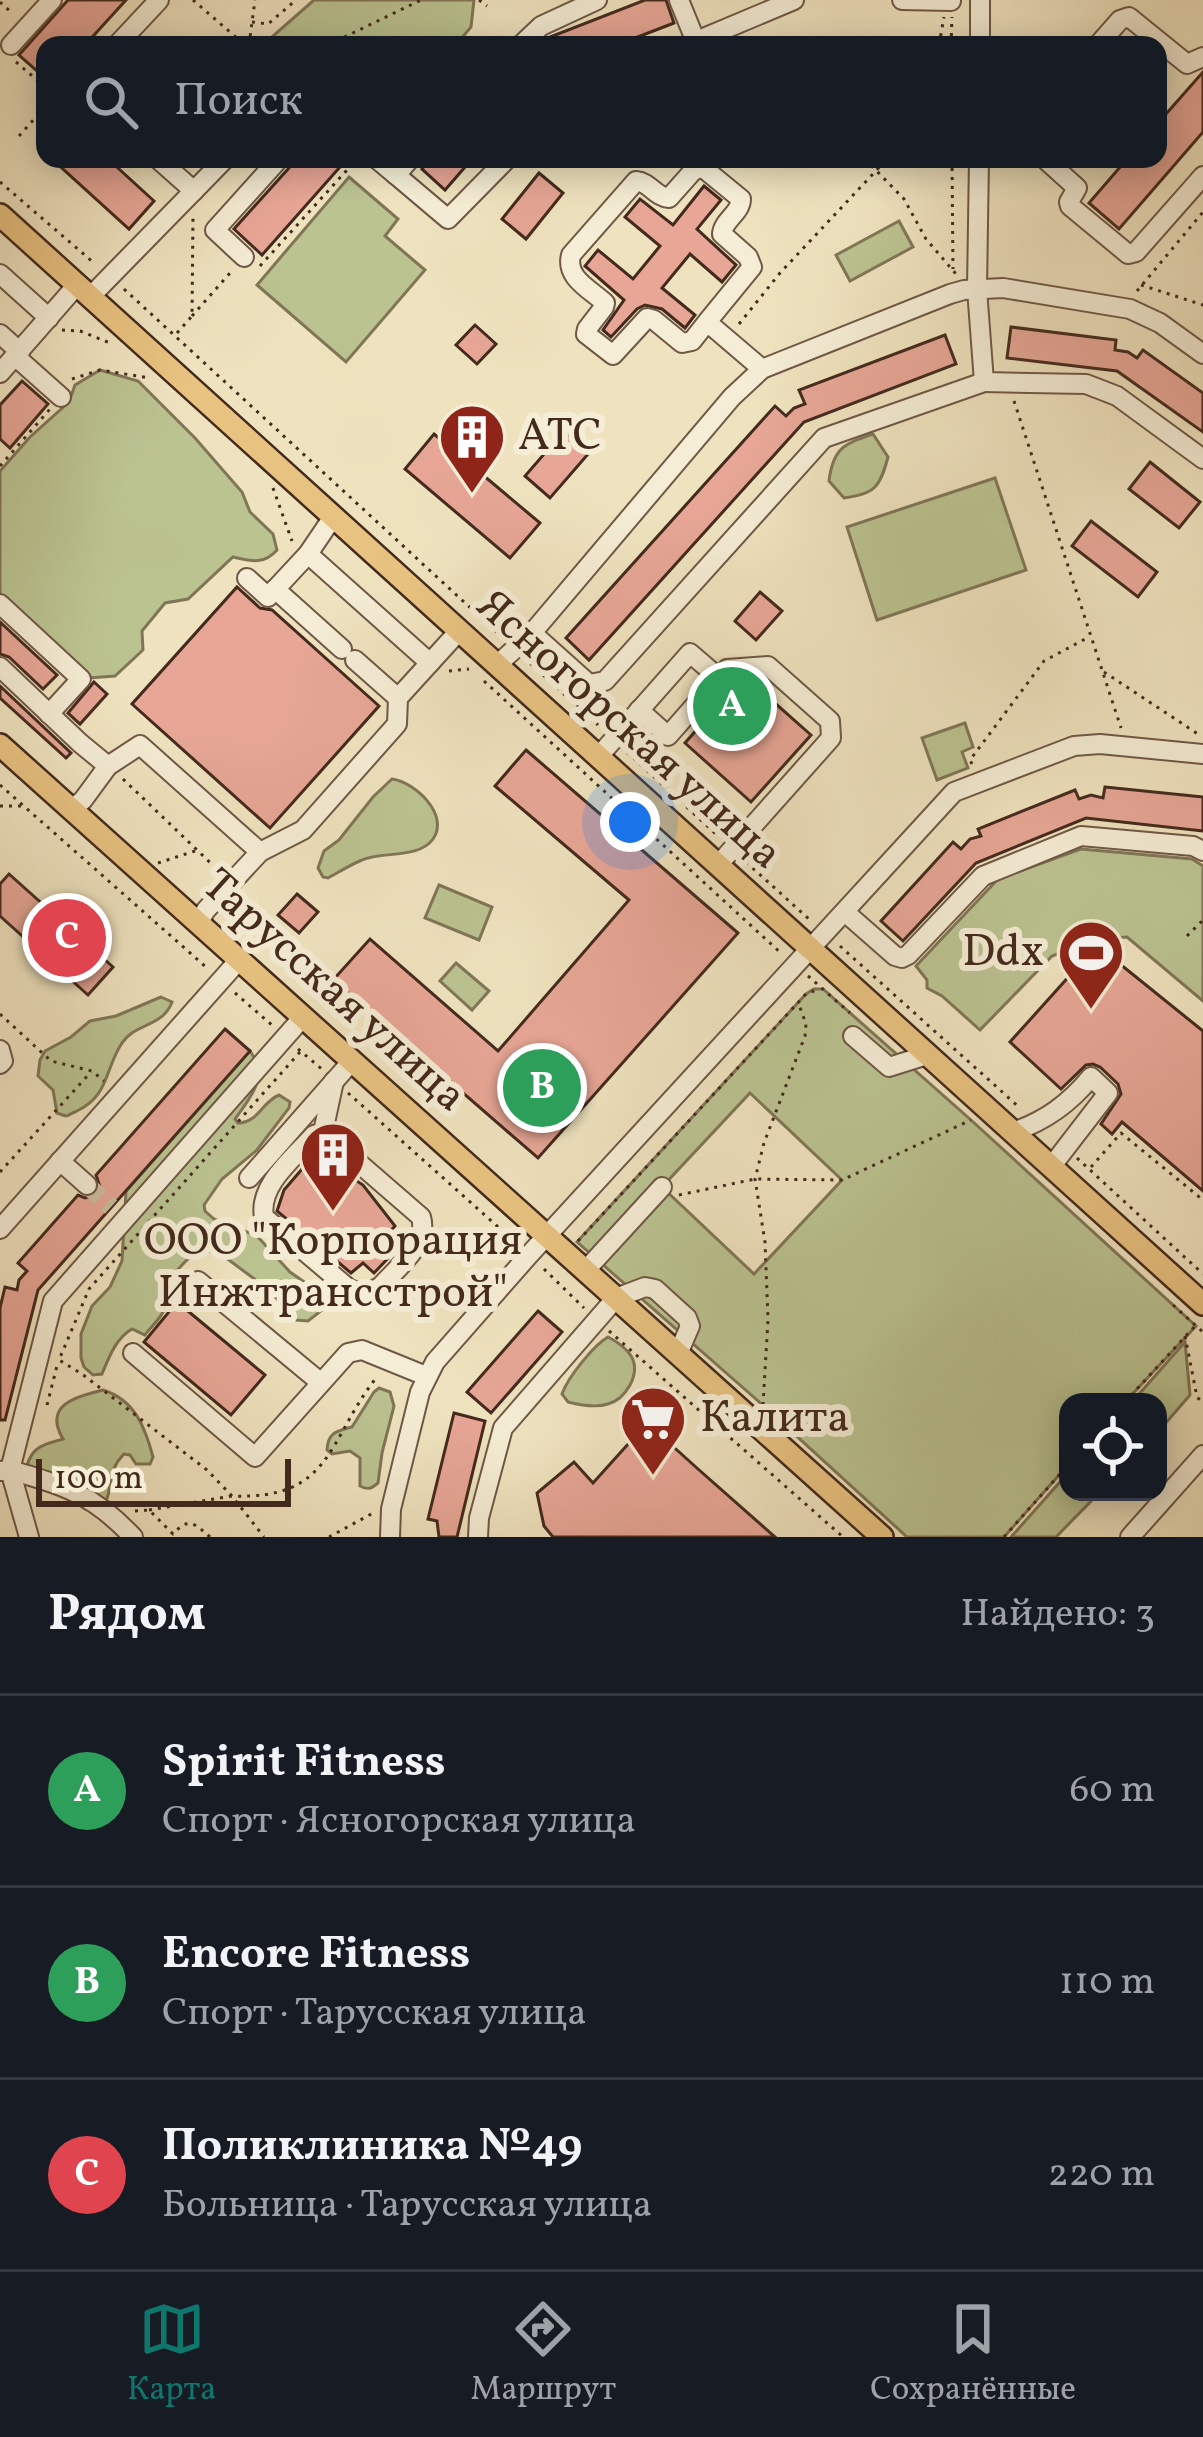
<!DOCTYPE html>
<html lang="ru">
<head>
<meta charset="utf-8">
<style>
	body { margin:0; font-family:Vollkorn,serif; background:#20242c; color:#f1f3f6 }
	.controls { position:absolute; right:36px; bottom:36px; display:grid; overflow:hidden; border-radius:24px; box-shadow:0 6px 30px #0003 }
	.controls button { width:108px; height:108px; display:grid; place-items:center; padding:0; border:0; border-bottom:3px solid #363941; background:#171b24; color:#f1f3f6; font:60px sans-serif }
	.scale { position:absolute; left:36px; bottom:30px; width:255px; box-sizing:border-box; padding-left:12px; border:6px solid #442a1d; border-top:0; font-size:33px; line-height:42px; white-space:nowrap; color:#442a1d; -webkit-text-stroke:9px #f5edd5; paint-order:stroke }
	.you { position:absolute; left:630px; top:822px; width:42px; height:42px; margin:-30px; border:9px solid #fff; border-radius:50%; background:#1a73e8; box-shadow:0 0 0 18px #1a73e833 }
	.badge { display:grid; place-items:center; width:78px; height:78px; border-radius:50%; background:#0f766e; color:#fff; font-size:39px; font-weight:700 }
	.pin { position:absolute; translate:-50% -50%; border:6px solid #fff; box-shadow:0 3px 12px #0006 }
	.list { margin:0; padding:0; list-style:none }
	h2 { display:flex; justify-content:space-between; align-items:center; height:156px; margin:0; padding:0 48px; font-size:51px }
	h2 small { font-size:39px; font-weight:400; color:#9ea1a6 }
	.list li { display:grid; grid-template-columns:78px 1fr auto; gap:36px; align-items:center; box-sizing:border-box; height:192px; padding:0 48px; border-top:3px solid #363941 }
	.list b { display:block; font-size:45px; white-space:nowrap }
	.list p { margin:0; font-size:39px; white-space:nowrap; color:#9ea1a6 }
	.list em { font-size:39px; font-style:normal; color:#9ea1a6 }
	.icon { flex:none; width:66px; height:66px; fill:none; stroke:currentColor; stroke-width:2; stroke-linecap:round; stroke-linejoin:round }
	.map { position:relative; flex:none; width:1203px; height:1537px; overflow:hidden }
	.search { position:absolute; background:#171b24; box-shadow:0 6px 30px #0003; left:36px; right:36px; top:36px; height:132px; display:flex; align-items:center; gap:30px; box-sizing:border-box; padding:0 42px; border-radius:24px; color:#9ea1a6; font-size:45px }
	.sheet { height:732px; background:#171b24 }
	nav { display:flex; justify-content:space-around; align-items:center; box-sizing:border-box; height:168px; border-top:3px solid #363941; background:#171b24; font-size:33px; color:#9ea1a6 }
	nav a { display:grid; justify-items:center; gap:6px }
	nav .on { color:#0f766e }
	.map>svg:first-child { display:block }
</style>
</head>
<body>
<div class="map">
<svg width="1203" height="1537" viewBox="0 0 1203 1537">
	<rect width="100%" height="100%" fill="#efe3bf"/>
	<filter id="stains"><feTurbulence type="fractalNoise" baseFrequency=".00167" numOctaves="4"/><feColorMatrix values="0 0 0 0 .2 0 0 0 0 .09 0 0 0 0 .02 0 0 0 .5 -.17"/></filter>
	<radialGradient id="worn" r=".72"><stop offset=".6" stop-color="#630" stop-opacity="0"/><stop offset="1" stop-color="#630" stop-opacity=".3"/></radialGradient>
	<!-- green -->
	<g fill="#bbc391" stroke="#807657" stroke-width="3" fill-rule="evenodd">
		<polygon points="314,0 474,0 471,27 456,45 267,45 265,43"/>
		<polygon points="349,177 398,219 385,236 425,270 346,362 257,285"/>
		<polygon points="899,221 913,247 850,281 836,255"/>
		<path d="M100 370 138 381 195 438 242 492 250 512 273 534 277 550C264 565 251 561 233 557L188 599 165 603 142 631 143 650 115 676 89 678 0 596V471L30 437 69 402 75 385Z"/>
		<path d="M873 434 888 457C880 487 875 494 844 498L829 481C833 448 844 444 873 434Z"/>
		<polygon points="995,478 1026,570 877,620 847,527"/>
		<polygon points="965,723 973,747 962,752 968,768 937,780 922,738"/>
		<path d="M392 779C415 782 450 815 433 839 419 859 382 851 362 860 350 865 339 872 328 878L323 877 318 868 324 851 339 840 373 797Z"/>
		<polygon points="1081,849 1192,859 1203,866 1203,1001 1127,937 1096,939 1052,956 980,1030 942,996 927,988 927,980 916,966 998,879"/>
		<polygon points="439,885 492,907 479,940 425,918"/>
		<polygon points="456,963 489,991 472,1010 440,981"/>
		<path d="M814 989H823L971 1120 1196 1326 1125 1402H1068V1465L1004 1537H907L757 1400 577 1242 806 994ZM750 1093 842 1180 754 1274 662 1187Z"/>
		<path d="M161 997 172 1002C163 1027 135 1023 122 1043 104 1070 110 1096 75 1112 63 1117 70 1117 57 1113L53 1090 38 1076 40 1060 45 1051 71 1037 90 1021 116 1016Z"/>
		<path d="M250 1051C269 1078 251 1096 235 1119L238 1123C258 1123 262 1102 279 1095L290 1102 289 1108 257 1150 222 1179 204 1205 205 1211 214 1219 257 1236 290 1272 323 1295 327 1300 326 1307 308 1321 296 1320 265 1287 225 1257 202 1248C188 1257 169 1276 165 1293 161 1308 170 1297 163 1312 159 1320 150 1328 145 1335L132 1329C116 1338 109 1357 102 1374L93 1375 84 1367 81 1358V1334L92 1306 110 1287 122 1261 126 1191Z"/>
		<path d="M608 1337C629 1348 642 1362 630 1385 625 1394 619 1401 608 1404 596 1408 580 1405 568 1402L562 1394C568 1377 594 1345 608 1337Z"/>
		<polygon points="1185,1342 1190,1395 1158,1432 1158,1402 1132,1402"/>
		<path d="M379 1388 390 1392 394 1406 382 1453 378 1483C371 1489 368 1490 360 1486V1458L350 1451 332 1454 327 1450C328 1432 337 1431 352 1427L374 1392Z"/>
		<path d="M103 1390C135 1400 145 1427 153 1457L150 1464H136L130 1455 124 1454C118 1461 116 1463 113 1471 106 1491 115 1508 85 1509L27 1466C32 1446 45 1444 63 1439 43 1405 75 1397 103 1390Z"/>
		<polygon points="1068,1473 1068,1492 1100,1492 1056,1537 1011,1537"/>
	</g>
	<!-- building -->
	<g fill="#e7a696" stroke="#442a1d" stroke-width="3">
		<polygon points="68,0 126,0 85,45 45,45 45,78 19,55"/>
		<polygon points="645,0 666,0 674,23 617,45 541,45 550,37"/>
		<polygon points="1203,72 1203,132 1119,229 1089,203 1127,159 1158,159 1158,123"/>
		<polygon points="52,159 108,159 154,201 129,229"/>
		<polygon points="293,159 331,159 340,167 262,255 234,229 289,168"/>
		<polygon points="430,159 472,159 445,190 422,169"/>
		<polygon points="539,173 563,193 526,239 502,219"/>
		<polygon points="704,186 721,200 697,229 736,265 722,282 690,254 662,288 695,315 685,328 662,309 645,305 637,309 611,337 603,330 624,300 585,266 598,250 633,279 660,246 625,217 640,199 673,225"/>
		<polygon points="475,325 496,344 477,364 456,345"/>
		<polygon points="1011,327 1116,340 1115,350 1128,352 1137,358 1143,350 1203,393 1203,432 1117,371 1007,358"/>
		<polygon points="945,335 956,364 804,422 589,660 566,638 775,406 786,416 794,408 805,404 799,390"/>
		<polygon points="22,381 48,404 10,448 0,439 0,405"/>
		<polygon points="564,431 589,453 550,498 525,476"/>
		<polygon points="434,434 540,523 510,558 405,469"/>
		<polygon points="1150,462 1200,502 1179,528 1129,489"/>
		<polygon points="1091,521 1157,572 1138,597 1072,546"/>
		<polygon points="237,587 260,608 272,610 379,706 270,828 132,704"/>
		<polygon points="760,592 782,611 756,640 735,621"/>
		<polygon points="0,622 57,675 43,689 9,657 0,654"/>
		<polygon points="750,681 811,735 751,802 685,743 739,682"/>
		<polygon points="94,682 107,694 80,724 68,713"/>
		<polygon points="0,686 71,753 66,758 0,698"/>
		<polygon points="526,750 738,933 538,1158 333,980 370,939 498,1051 629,900 495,786"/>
		<polygon points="1105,787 1203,797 1203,831 1086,818 976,863 903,941 881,921 953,842 961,849 970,839 981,836 978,829 1075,790 1079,799 1091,795 1103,798"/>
		<polygon points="9,874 113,967 88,995 0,916 0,884"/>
		<polygon points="297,894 318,912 299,933 278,915"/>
		<polygon points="1110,956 1203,1031 1203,1191 1122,1122 1112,1134 1101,1124 1121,1094 1118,1084 1100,1067 1093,1064 1086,1065 1061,1089 1010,1042 1073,972 1085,983"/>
		<polygon points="225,1029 250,1051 38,1290 5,1420 0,1420 0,1308 5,1287 17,1290 19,1280 27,1271 18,1263 78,1195 85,1198 96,1195 100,1187 96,1175"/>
		<polygon points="315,1154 363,1185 395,1226 382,1241 394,1252 374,1273 363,1263 351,1273 277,1211 284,1190"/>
		<polygon points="177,1302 265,1375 231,1415 144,1342"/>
		<polygon points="538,1311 562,1332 491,1413 467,1392"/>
		<polygon points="454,1413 485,1421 457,1537 439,1537 437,1521 428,1519"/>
		<polygon points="647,1423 698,1469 775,1537 553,1537 544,1526 537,1493 574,1462 593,1483"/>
	</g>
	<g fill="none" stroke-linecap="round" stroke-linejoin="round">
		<!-- minor-tunnel -->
		<polyline stroke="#cdbe9f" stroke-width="18" stroke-dasharray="18 9" stroke-linecap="butt" points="87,1185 111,1207"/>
		<!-- minor casing -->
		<g stroke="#6f5846" stroke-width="22">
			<g id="minor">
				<polyline points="679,0 696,42"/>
				<polyline points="902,0 951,1"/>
				<polyline points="11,45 52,0"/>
				<polyline points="117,45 159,0"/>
				<polyline points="521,45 541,26 597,0"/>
				<polyline points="687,45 794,0"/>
				<polyline points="980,45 980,0"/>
				<polyline points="1098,45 1120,20 1129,17 1187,64 1203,57"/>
				<polyline points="158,159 194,191"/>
				<polyline points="377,159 396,175 410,159"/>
				<polyline points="979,159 977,289 984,382 1086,384 1117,396 1203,459"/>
				<polyline points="1045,159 1077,188 1069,202 1070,206 1128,254 1136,252 1203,176"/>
				<polyline points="396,175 448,219 507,159"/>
				<polyline points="244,257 215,230 279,159"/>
				<polyline points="0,274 49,318"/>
				<polyline points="90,297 225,159"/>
				<path d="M707 322 692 341 682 343 654 320 647 318 613 355 586 334 587 329 604 307 605 303C590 289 565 278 571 255L636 181C650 182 655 197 669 198L693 171 702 167 741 199C741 213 723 220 722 234L748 257 752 267 707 322 762 369"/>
				<polyline points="0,334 20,352"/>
				<polyline points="16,357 61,397"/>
				<polyline points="0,373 77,285"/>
				<polyline points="308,554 430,663"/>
				<polyline points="247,578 268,597 308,554 333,517"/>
				<polyline points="275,589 342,649"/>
				<polyline points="0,604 81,679 49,714"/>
				<polyline points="532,633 589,684 605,681 824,438 984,382"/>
				<polyline points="355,660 398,698"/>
				<polyline points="497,665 532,633 732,397 762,369 950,294 964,290 1003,288 1130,309 1160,323 1203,354"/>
				<polyline points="0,667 80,743 108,766"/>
				<polyline points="639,710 668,736 719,678"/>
				<polyline points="598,757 690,653 719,678 727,669 768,666 830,721 831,738 718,865"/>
				<polyline points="72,809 83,800 108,766 140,745 260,852"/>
				<polyline points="846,913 895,956 902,958 908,955 983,876 1081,836 1193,846 1203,851"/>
				<polyline points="198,923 206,910 260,852 303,830 397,724 398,698 459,631"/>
				<polyline points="853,1036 889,1067 927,1055"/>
				<polyline points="0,1050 3,1061 0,1064"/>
				<path d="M323 1132 314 1135C294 1158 258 1185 264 1217L348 1288C360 1295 370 1294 381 1286 397 1268 429 1244 421 1217L323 1132 334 1081"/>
				<path d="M1013 1132C1045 1121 1069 1104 1091 1077L1108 1093 1051 1167"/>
				<polyline points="60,1161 87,1185"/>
				<polyline points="249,1178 352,1061"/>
				<polyline points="0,1229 239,960"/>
				<polyline points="585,1271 662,1187"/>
				<polyline points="198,1281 320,1382"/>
				<polyline points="133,1353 255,1457 348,1353 362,1350 426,1376"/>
				<polyline points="1,1471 10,1470 29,1537"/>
				<path d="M133 1537C93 1494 65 1486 10 1470L53 1301 303 1017"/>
				<polyline points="390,1537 391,1509 420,1392 435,1362 529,1255 954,792 1074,746 1100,744 1203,754"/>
				<polyline points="478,1537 479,1518 503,1428 616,1298 645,1287 655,1289 687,1318 690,1326 678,1354"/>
				<polyline points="1130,1537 1203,1455"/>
			</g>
		</g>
		<!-- major casing -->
		<g stroke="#442a1d" stroke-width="26">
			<g id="major">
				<polyline points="0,215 1203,1304"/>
				<polyline points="0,745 882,1537"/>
			</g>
		</g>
		<!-- path -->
		<g stroke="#442a1d" stroke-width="3" stroke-dasharray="3 6" stroke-linecap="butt">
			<polyline points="193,0 245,45"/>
			<polyline points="479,0 487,6"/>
			<polyline points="0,2 13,14"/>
			<polyline points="252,22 268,24 296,0"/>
			<polyline points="249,45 255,0"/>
			<polyline points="328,45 421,0"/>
			<polyline points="939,45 944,17"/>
			<polyline points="951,45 952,17"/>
			<polyline points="16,62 45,87"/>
			<polyline points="19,136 45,107"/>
			<polyline points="865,159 904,199 926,239 956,274"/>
			<polyline points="952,159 953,269"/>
			<polyline points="0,182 94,263"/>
			<polyline points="260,266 357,159"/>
			<polyline points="1141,285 1203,305"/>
			<polyline points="124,289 501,636"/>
			<polyline points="1137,291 1203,212"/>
			<polyline points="192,316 231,272"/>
			<polyline points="739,324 780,273 887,159"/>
			<polyline points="62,330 80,331 110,343"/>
			<polyline points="177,333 192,316 193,217"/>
			<polyline points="72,379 100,370 150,378"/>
			<polyline points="1014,401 1121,728"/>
			<polyline points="0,466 50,409"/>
			<polyline points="273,488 292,541"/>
			<polyline points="530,663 598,725"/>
			<polyline points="449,671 469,669"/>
			<polyline points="1104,672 1201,736"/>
			<polyline points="484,681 782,954"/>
			<polyline points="627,752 717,835"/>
			<polyline points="972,764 970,760 1044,661 1087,638"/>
			<polyline points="123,779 220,872"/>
			<polyline points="0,785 206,967"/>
			<polyline points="0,806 22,806"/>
			<polyline points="746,862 810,920"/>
			<polyline points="158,863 195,851"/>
			<polyline points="1187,936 1201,922 1203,924"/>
			<polyline points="840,946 1020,1108"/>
			<polyline points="808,976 850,1013"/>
			<polyline points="235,993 273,1026"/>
			<polyline points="0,1014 51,1061 92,1071 104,1081"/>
			<polyline points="298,1049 323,1070"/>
			<path d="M300 1052 89 1289 59 1360 82 1374 207 1470 232 1496C332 1500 327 1441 376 1378"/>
			<polyline points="348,1093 515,1242"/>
			<polyline points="1077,1158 1203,1274"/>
			<polyline points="1091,1167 1121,1133 1203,1200"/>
			<polyline points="0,1172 91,1072"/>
			<polyline points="679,1195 755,1179 842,1180 971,1120"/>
			<polyline points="578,1241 806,994 819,989"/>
			<polyline points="544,1269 584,1308"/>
			<polyline points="1173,1305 1203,1332"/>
			<polyline points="609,1331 843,1537"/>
			<polyline points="1185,1336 1197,1397 1203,1403"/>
			<polyline points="1125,1402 1194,1327"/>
			<polyline points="47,1405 58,1362"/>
			<polyline points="763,1405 768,1320 765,1242 755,1179 764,1143 805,1036 806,1024 798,1002"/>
			<polyline points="149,1510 232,1496 264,1537"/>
			<path d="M135 1511 149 1510 173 1534C189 1516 195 1524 210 1537"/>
			<polyline points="329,1537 375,1512"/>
			<polyline points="1004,1537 1068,1465"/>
		</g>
		<!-- minor -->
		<use href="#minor" stroke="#f5edd5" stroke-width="18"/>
		<!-- major -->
		<use href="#major" stroke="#e8c280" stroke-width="21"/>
	</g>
	<!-- icons -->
	<defs>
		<g id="building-pin" transform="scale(3.45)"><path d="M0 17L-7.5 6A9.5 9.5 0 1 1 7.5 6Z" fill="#8f2418" stroke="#f5edd5"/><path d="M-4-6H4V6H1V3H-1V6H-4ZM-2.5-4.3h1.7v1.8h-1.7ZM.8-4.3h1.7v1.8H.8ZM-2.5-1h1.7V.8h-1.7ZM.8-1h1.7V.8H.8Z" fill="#fff"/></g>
		<g id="stadium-pin" transform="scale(3.45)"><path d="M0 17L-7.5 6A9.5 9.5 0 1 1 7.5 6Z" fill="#8f2418" stroke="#f5edd5"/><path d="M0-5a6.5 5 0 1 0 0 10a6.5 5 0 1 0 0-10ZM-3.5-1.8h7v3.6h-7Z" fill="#fff"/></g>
		<g id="supermarket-pin" transform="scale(3.45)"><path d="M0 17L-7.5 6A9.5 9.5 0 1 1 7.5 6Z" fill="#8f2418" stroke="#f5edd5"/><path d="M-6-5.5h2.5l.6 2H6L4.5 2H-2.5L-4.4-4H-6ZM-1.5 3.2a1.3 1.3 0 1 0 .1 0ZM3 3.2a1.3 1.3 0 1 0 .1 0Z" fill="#fff"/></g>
	</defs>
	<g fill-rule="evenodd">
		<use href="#building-pin" x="472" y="437"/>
		<use href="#stadium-pin" x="1091" y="953"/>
		<use href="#building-pin" x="333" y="1155"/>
		<use href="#supermarket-pin" x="653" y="1419"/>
	</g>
	<g text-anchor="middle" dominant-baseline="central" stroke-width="12" stroke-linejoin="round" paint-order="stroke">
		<!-- poi labels -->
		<g font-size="45" fill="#442a1d" stroke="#f5edd5" text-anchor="start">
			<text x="518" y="437">АТС</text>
			<text x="1044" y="953" text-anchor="end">Ddx</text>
			<text x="333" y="1242" text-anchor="middle">ООО "Корпорация<tspan x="333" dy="52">Инжтрансстрой"</tspan></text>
			<text x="700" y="1419">Калита</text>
		</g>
		<!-- street labels -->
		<g font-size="45" fill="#442a1d" stroke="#f5edd5">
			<text transform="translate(628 731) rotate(42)">Ясногорская улица</text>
			<text transform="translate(333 992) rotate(42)">Тарусская улица</text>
		</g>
	</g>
	<rect width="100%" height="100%" filter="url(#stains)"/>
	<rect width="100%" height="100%" fill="url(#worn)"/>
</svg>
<div class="controls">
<button><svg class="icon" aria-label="locate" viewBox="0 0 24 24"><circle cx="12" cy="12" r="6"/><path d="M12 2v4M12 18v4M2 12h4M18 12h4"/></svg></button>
</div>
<div class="scale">100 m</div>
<div class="you"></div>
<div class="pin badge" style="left:732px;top:706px;background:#2e9e5b">A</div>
<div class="pin badge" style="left:542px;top:1088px;background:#2e9e5b">B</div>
<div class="pin badge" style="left:67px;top:938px;background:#e0444e">C</div>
<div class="search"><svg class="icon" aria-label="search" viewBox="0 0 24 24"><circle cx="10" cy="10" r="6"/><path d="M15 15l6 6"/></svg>Поиск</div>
</div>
<section class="sheet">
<h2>Рядом<small>Найдено: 3</small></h2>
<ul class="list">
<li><span class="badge" style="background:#2e9e5b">A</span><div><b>Spirit Fitness</b><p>Спорт · Ясногорская улица</p></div><em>60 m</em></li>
<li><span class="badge" style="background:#2e9e5b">B</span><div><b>Encore Fitness</b><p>Спорт · Тарусская улица</p></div><em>110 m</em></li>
<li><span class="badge" style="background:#e0444e">C</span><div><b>Поликлиника №49</b><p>Больница · Тарусская улица</p></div><em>220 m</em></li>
</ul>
</section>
<nav>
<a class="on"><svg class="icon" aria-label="map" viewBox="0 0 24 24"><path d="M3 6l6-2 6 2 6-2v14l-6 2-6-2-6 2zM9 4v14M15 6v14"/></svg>Карта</a>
<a><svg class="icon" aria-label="directions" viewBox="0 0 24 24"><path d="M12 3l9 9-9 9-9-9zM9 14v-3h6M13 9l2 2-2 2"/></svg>Маршрут</a>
<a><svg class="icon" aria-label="saved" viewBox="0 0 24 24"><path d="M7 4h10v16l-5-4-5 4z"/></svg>Сохранённые</a>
</nav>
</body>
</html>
